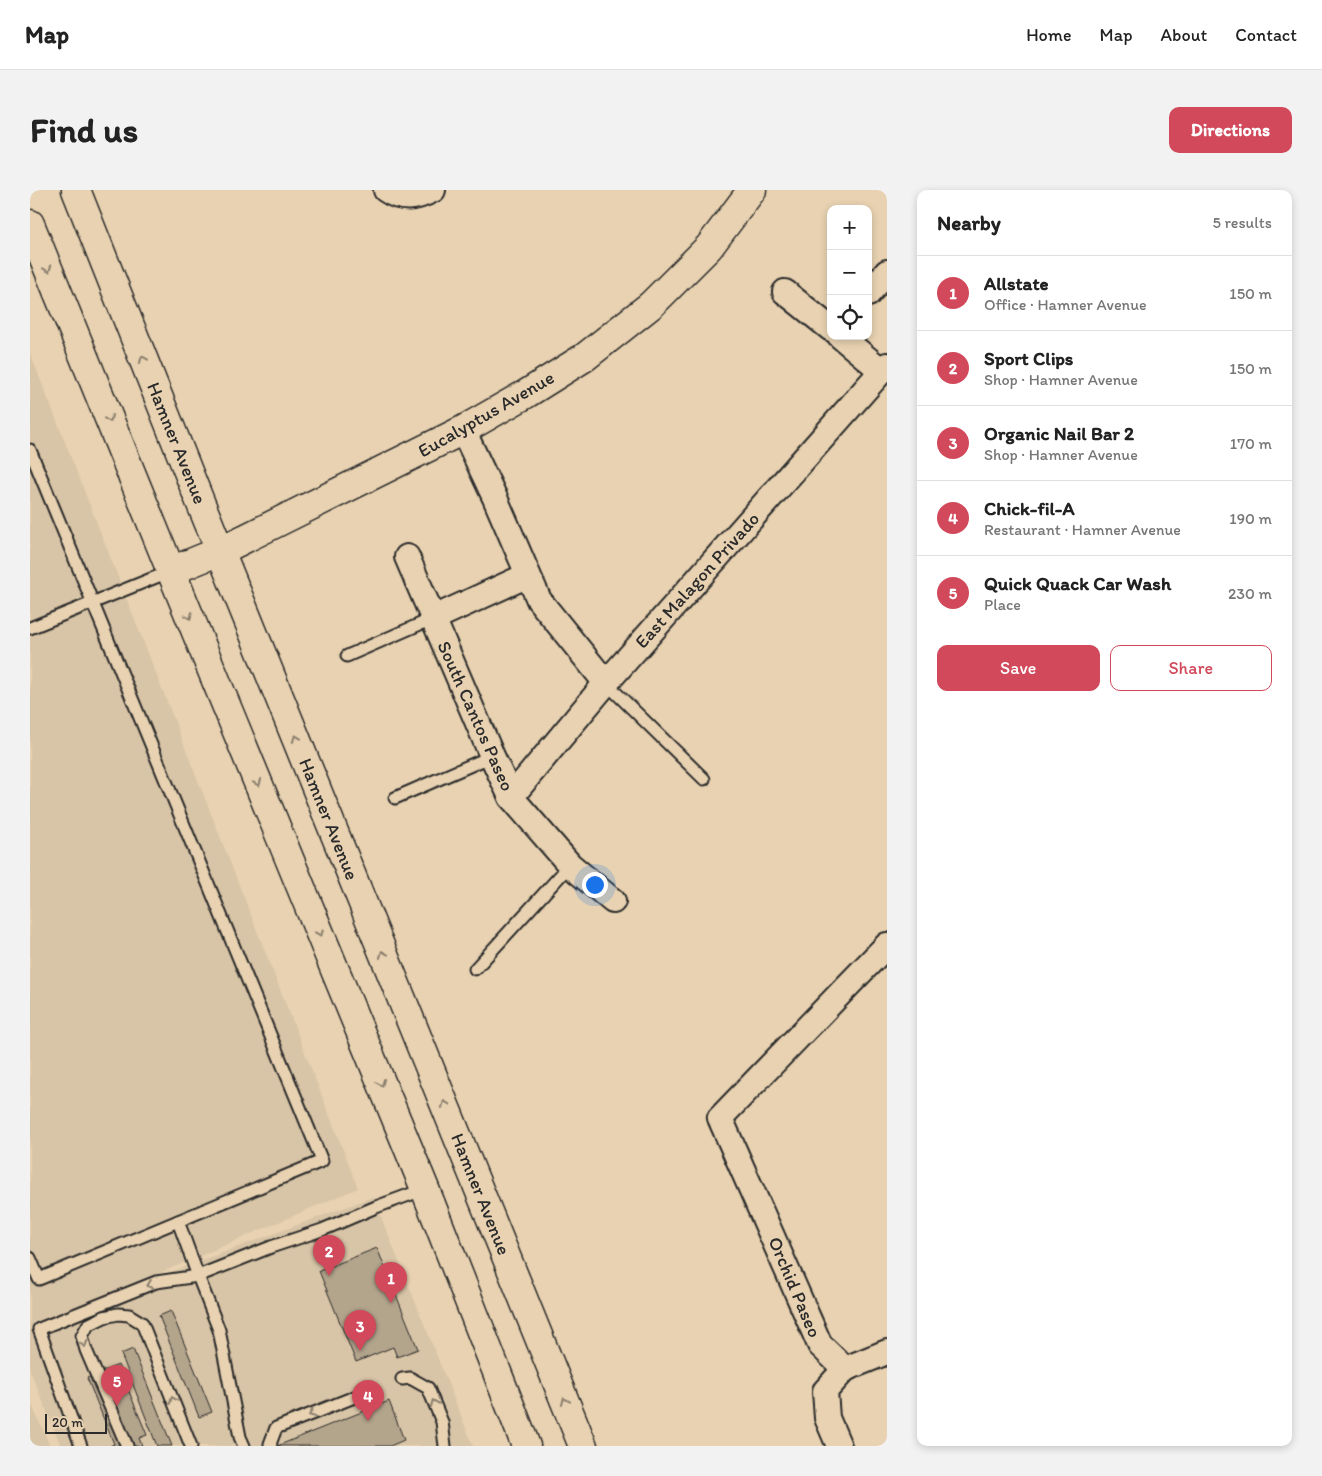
<!DOCTYPE html>
<html lang="en">
<head>
<meta charset="utf-8">
<style>
	body { margin:0; font-family:Itim,sans-serif; background:#f2f2f2; color:#222 }
	.controls { position:absolute; right:15px; top:15px; display:grid; overflow:hidden; border-radius:10px; box-shadow:0 2px 8px #0003 }
	.controls button { width:45px; height:45px; display:grid; place-items:center; padding:0; border:0; border-bottom:1px solid #e0e0e0; background:#fff; color:#222; font:25px sans-serif }
	.scale { position:absolute; left:15px; bottom:12px; width:62px; box-sizing:border-box; padding-left:5px; border:2px solid #2b2b2b; border-top:0; font-size:14px; line-height:18px; white-space:nowrap; color:#2b2b2b; -webkit-text-stroke:4px #e8d2b1; paint-order:stroke }
	.you { position:absolute; left:564px; top:694px; width:18px; height:18px; margin:-12px; border:4px solid #fff; border-radius:50%; background:#1a73e8; box-shadow:0 0 0 8px #1a73e833 }
	.badge { display:grid; place-items:center; width:32px; height:32px; border-radius:50%; background:#d1495b; color:#fff; font-size:16px; font-weight:700 }
	.pin { position:absolute; translate:-50% -41px; filter:drop-shadow(0 1px 2px #0008) }
	.pin::after { content:''; position:absolute; top:26px; width:18px; height:15px; background:inherit; clip-path:polygon(0 0,100% 0,50% 100%) }
	.list { margin:0; padding:0; list-style:none }
	h2 { display:flex; justify-content:space-between; align-items:center; height:65px; margin:0; padding:0 20px; font-size:21px }
	h2 small { font-size:16px; font-weight:400; color:#767676 }
	.list li { display:grid; grid-template-columns:32px 1fr auto; gap:15px; align-items:center; box-sizing:border-box; height:75px; padding:0 20px; border-top:1px solid #e0e0e0 }
	.list b { display:block; font-size:19px; white-space:nowrap }
	.list p { margin:0; font-size:16px; white-space:nowrap; color:#767676 }
	.list em { font-size:16px; font-style:normal; color:#767676 }
	.actions { display:flex; gap:10px; padding:15px 20px }
	.actions a { flex:1; padding:11px 0; border:1px solid #d1495b; border-radius:10px; text-align:center; font-size:18px; color:#d1495b }
	.actions .main { background:#d1495b; color:#fff }
	.icon { flex:none; width:28px; height:28px; fill:none; stroke:currentColor; stroke-width:2; stroke-linecap:round; stroke-linejoin:round }
	.map { position:relative; flex:none; width:857px; height:1256px; overflow:hidden; border-radius:10px }
	header { display:flex; align-items:center; gap:30px; box-sizing:border-box; height:70px; padding:0 25px; background:#fff; border-bottom:1px solid #e0e0e0 }
	header strong { font-size:24px }
	nav { display:flex; gap:28px; margin-inline-start:auto; font-size:18px }
	.intro { display:flex; align-items:center; justify-content:space-between; box-sizing:border-box; height:120px; padding:0 30px }
	h1 { margin:0; font-size:35px }
	.button { padding:12px 22px; border-radius:10px; background:#d1495b; color:#fff; font-size:18px; font-weight:700 }
	main { display:flex; gap:30px; padding:0 30px }
	aside { flex:1; background:#fff; border-radius:10px; box-shadow:0 2px 8px #0003 }
	.map>svg:first-child { display:block }
</style>
</head>
<body>
<header>
<strong>Map</strong>
<nav><a>Home</a><a>Map</a><a>About</a><a>Contact</a></nav>
</header>
<div class="intro"><h1>Find us</h1><a class="button">Directions</a></div>
<main>
<div class="map">
<svg width="857" height="1256" viewBox="0 0 857 1256">
	<rect width="100%" height="100%" fill="#e8d2b1"/>
	<filter id="ink" filterUnits="userSpaceOnUse"><feTurbulence type="fractalNoise" baseFrequency=".02" numOctaves="2"/><feDisplacementMap in="SourceGraphic" scale="10" xChannelSelector="R" yChannelSelector="G"/><feConvolveMatrix kernelMatrix="1 2 1 2 8 2 1 2 1" color-interpolation-filters="sRGB"/></filter>
	<g filter="url(#ink)">
		<!-- built -->
		<g fill="#d8c4a6">
			<polygon points="0,163 328,998 0,1139"/>
			<polygon points="343,1007 443,1256 31,1256 0,1180 0,1141 135,1084"/>
			<polygon points="0,1211 20,1256 0,1256"/>
		</g>
		<!-- building -->
		<g fill="#b3a48c" stroke="#2b2b2b">
			<polygon points="347,1058 388,1159 367,1167 363,1157 326,1172 289,1081"/>
			<polygon points="141,1121 182,1222 169,1227 129,1126"/>
			<polygon points="103,1159 142,1256 127,1256 91,1164"/>
			<polygon points="88,1175 117,1245 109,1248 112,1256 80,1256 84,1254 57,1188"/>
			<polygon points="359,1211 374,1250 360,1256 247,1256"/>
		</g>
		<g fill="none" stroke-linecap="round" stroke-linejoin="round">
			<!-- lane casing -->
			<g stroke="#2b2b2b" stroke-width="15">
				<g id="lane">
					<polyline points="0,260 292,971 9,1089 0,1068"/>
					<polyline points="0,438 141,381"/>
					<polyline points="317,466 404,428"/>
					<polyline points="576,493 674,589"/>
					<polyline points="365,608 462,566"/>
					<polyline points="445,779 540,675"/>
					<polyline points="372,1189 380,1188 398,1198 412,1232 415,1256"/>
					<polyline points="51,1256 9,1139 126,1092 168,1086 148,1031"/>
					<polyline points="97,1256 56,1160 52,1146 58,1135 74,1127 88,1124 99,1125 112,1133 161,1256"/>
					<polyline points="214,1256 210,1247 189,1140 168,1086 241,1057 292,1040 346,1017 395,999"/>
					<polyline points="241,1256 240,1254 246,1238 327,1206"/>
				</g>
			</g>
			<!-- street casing -->
			<g stroke="#2b2b2b" stroke-width="28">
				<g id="street">
					<path d="M356 0C372 11 386 9 403 0"/>
					<polyline points="755,102 801,139"/>
					<polyline points="838,104 857,82"/>
					<polyline points="810,146 852,181"/>
					<polyline points="433,240 465,308 509,410 576,493"/>
					<polyline points="377,367 462,566 481,607 540,675 583,711"/>
					<polyline points="404,428 498,385"/>
					<polyline points="481,607 576,493 857,175"/>
					<polyline points="815,1179 790,1155 690,928 857,755"/>
					<polyline points="809,1256 797,1228 795,1201 815,1179 857,1162"/>
				</g>
			</g>
			<!-- secondary casing -->
			<g stroke="#2b2b2b" stroke-width="31">
				<polyline id="secondary" points="141,381 190,361 433,240 496,204 555,167 621,115 679,57 722,0"/>
			</g>
			<!-- primary casing -->
			<g stroke="#2b2b2b" stroke-width="31">
				<g id="primary">
					<polyline points="46,0 169,309 553,1256"/>
					<polyline points="0,34 141,381 395,999 496,1256"/>
				</g>
			</g>
			<!-- lane -->
			<use href="#lane" stroke="#e8d2b1" stroke-width="11"/>
			<!-- street -->
			<use href="#street" stroke="#e8d2b1" stroke-width="24"/>
			<!-- secondary -->
			<use href="#secondary" stroke="#e8d2b1" stroke-width="28"/>
			<!-- primary -->
			<use href="#primary" stroke="#e8d2b1" stroke-width="28"/>
		</g>
		<!-- one-way arrows -->
		<defs><path id="oneway-chevron" d="M-2-3.5L2.5 0L-2 3.5" fill="none" stroke-width="1.6" stroke-linecap="round" stroke-linejoin="round" transform="scale(1.25)"/></defs>
		<g stroke="#8a7e6e">
			<use href="#oneway-chevron" transform="translate(18 79) rotate(68)"/>
			<use href="#oneway-chevron" transform="translate(113 169) rotate(-112)"/>
			<use href="#oneway-chevron" transform="translate(79 229) rotate(68)"/>
			<use href="#oneway-chevron" transform="translate(159 426) rotate(68)"/>
			<use href="#oneway-chevron" transform="translate(266 548) rotate(-112)"/>
			<use href="#oneway-chevron" transform="translate(228 593) rotate(68)"/>
			<use href="#oneway-chevron" transform="translate(290 743) rotate(68)"/>
			<use href="#oneway-chevron" transform="translate(353 764) rotate(-112)"/>
			<use href="#oneway-chevron" transform="translate(351 893) rotate(68)"/>
			<use href="#oneway-chevron" transform="translate(415 914) rotate(-112)"/>
			<use href="#oneway-chevron" transform="translate(120 1095) rotate(160)"/>
			<use href="#oneway-chevron" transform="translate(54 1154) rotate(75)"/>
			<use href="#oneway-chevron" transform="translate(143 1210) rotate(-111)"/>
			<use href="#oneway-chevron" transform="translate(535 1211) rotate(-112)"/>
			<use href="#oneway-chevron" transform="translate(404 1213) rotate(-113)"/>
			<use href="#oneway-chevron" transform="translate(282 1224) rotate(158)"/>
		</g>
	</g>
	<g text-anchor="middle" dominant-baseline="central" stroke-width="4.5" stroke-linejoin="round" paint-order="stroke">
		<!-- street labels -->
		<g font-size="19" fill="#2b2b2b" stroke="#e8d2b1">
			<text transform="translate(456 224) rotate(-30)">Eucalyptus Avenue</text>
			<text transform="translate(147 253) rotate(68)">Hamner Avenue</text>
			<text transform="translate(667 390) rotate(-48)">East Malagon Privado</text>
			<text transform="translate(446 526) rotate(66)">South Cantos Paseo</text>
			<text transform="translate(299 629) rotate(68)">Hamner Avenue</text>
			<text transform="translate(451 1004) rotate(68)">Hamner Avenue</text>
			<text transform="translate(765 1097) rotate(67)">Orchid Paseo</text>
		</g>
	</g>
</svg>
<div class="controls">
<button>+</button>
<button>−</button>
<button><svg class="icon" aria-label="locate" viewBox="0 0 24 24"><circle cx="12" cy="12" r="6"/><path d="M12 2v4M12 18v4M2 12h4M18 12h4"/></svg></button>
</div>
<div class="scale">20 m</div>
<div class="you"></div>
<div class="pin badge" style="left:361px;top:1113px">1</div>
<div class="pin badge" style="left:299px;top:1086px">2</div>
<div class="pin badge" style="left:330px;top:1161px">3</div>
<div class="pin badge" style="left:338px;top:1231px">4</div>
<div class="pin badge" style="left:87px;top:1216px">5</div>
</div>
<aside>
<h2>Nearby<small>5 results</small></h2>
<ul class="list">
<li><span class="badge">1</span><div><b>Allstate</b><p>Office · Hamner Avenue</p></div><em>150 m</em></li>
<li><span class="badge">2</span><div><b>Sport Clips</b><p>Shop · Hamner Avenue</p></div><em>150 m</em></li>
<li><span class="badge">3</span><div><b>Organic Nail Bar 2</b><p>Shop · Hamner Avenue</p></div><em>170 m</em></li>
<li><span class="badge">4</span><div><b>Chick-fil-A</b><p>Restaurant · Hamner Avenue</p></div><em>190 m</em></li>
<li><span class="badge">5</span><div><b>Quick Quack Car Wash</b><p>Place</p></div><em>230 m</em></li>
</ul>
<div class="actions"><a class="main">Save</a><a>Share</a></div>
</aside>
</main>
</body>
</html>
